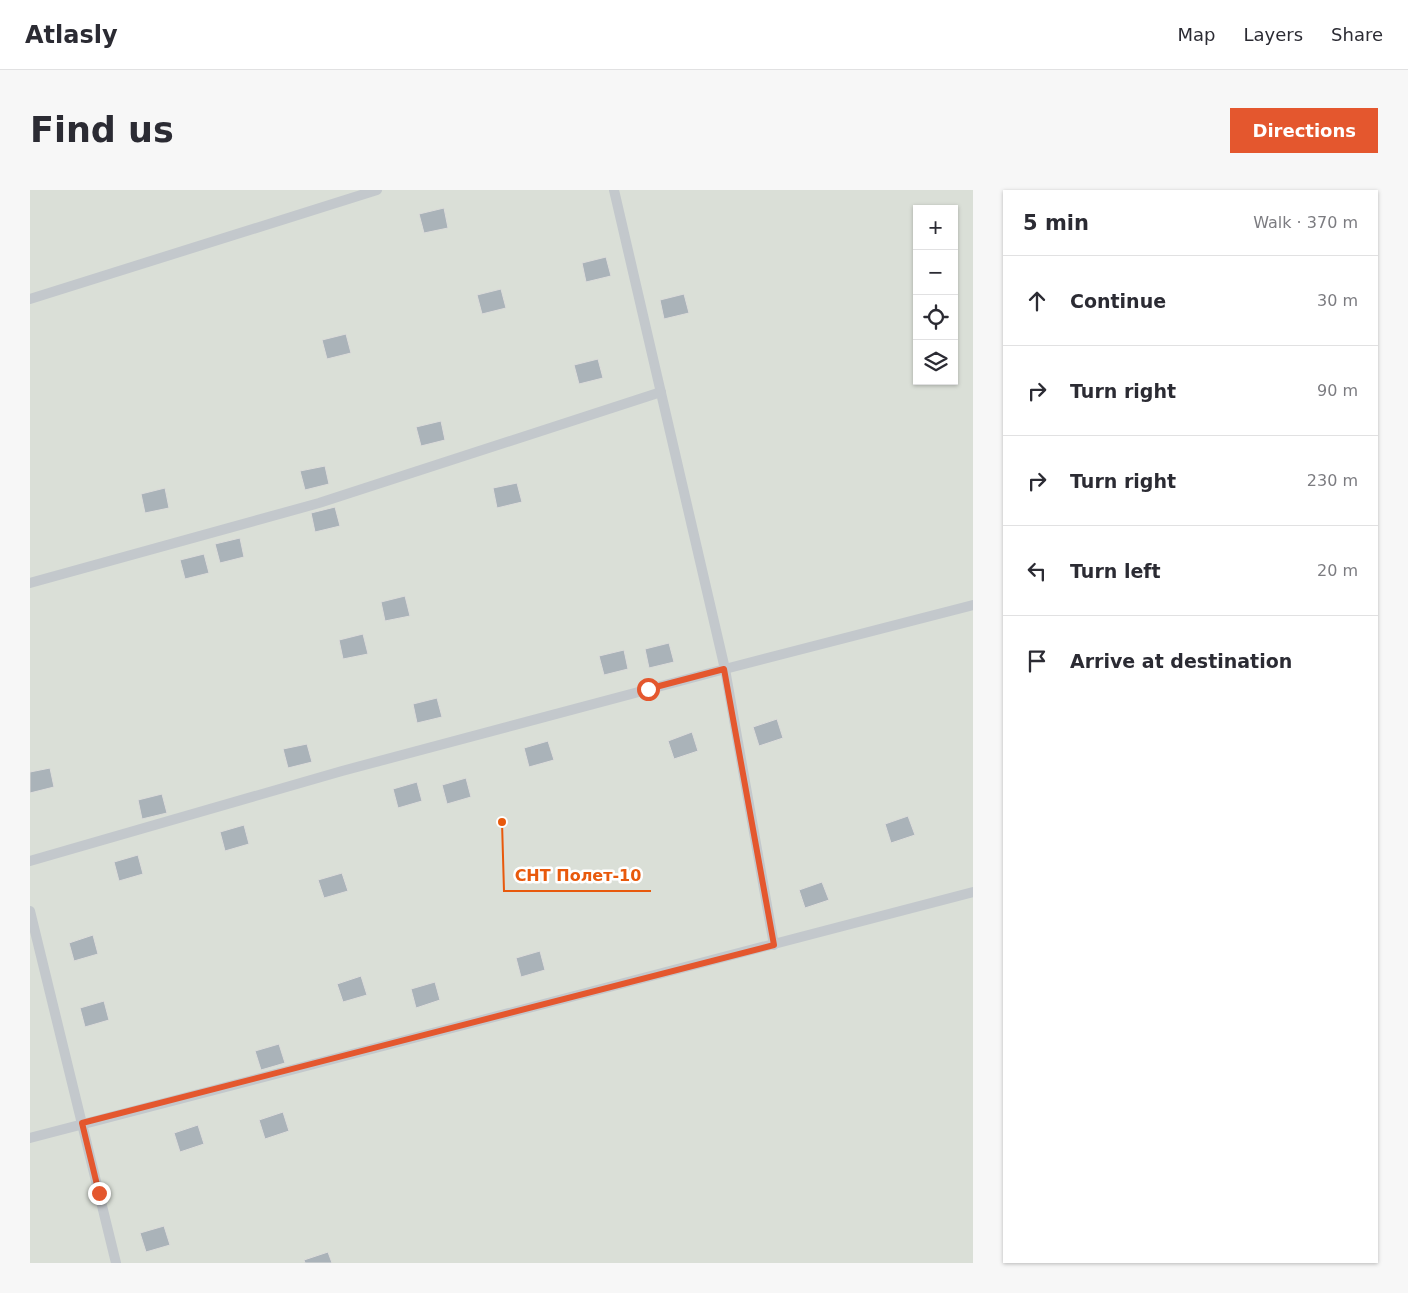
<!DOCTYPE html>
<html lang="en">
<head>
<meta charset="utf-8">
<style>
	body { margin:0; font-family:"DejaVu Sans",sans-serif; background:#f7f7f7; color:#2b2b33 }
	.controls { position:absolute; right:15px; top:15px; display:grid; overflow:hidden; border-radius:0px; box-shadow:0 1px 4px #0004 }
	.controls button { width:45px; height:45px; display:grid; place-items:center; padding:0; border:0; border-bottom:1px solid #e1e1e2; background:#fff; color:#2b2b33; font:25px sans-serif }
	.stop { position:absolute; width:15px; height:15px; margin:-11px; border:4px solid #e4572e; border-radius:50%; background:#fff }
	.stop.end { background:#e4572e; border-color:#fff; box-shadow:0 1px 5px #0008 }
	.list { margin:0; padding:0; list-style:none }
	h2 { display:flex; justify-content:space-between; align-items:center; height:65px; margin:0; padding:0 20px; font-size:21px }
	h2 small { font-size:16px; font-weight:400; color:#7c7c81 }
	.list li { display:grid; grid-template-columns:32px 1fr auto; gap:15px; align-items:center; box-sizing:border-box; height:90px; padding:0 20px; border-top:1px solid #e1e1e2 }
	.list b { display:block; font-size:19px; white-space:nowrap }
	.list em { font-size:16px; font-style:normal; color:#7c7c81 }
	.icon { flex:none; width:28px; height:28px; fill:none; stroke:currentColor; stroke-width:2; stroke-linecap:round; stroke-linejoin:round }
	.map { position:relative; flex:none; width:943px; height:1073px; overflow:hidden; border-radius:0px }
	header { display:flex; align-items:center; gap:30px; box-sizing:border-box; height:70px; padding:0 25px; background:#fff; border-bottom:1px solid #e1e1e2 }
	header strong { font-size:24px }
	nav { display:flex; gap:28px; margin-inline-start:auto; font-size:18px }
	.intro { display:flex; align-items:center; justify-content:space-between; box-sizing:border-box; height:120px; padding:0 30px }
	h1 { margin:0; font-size:35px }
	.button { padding:12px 22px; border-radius:0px; background:#e4572e; color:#fff; font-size:18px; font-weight:700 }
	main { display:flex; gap:30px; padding:0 30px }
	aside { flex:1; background:#fff; border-radius:0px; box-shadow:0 1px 4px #0004 }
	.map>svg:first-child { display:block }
</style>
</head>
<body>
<header>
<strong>Atlasly</strong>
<nav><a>Map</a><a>Layers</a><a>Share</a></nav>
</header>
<div class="intro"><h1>Find us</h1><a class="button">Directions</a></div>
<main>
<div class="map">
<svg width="943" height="1073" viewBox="0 0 943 1073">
	<rect width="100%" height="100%" fill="#fafaf8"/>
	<!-- green -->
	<path fill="#dadfd7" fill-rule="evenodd" d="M0 0H943V1073H0ZM887 19H924V191H887Z"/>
	<!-- building -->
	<g fill="#aab3b9" stroke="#dcdcda">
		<polygon points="414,18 418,38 394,43 389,24"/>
		<polygon points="576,67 581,86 556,92 552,73"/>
		<polygon points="471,99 476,118 452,124 447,105"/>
		<polygon points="654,104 659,123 634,129 630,110"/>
		<polygon points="316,144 321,163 297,169 292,150"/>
		<polygon points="568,169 573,188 549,194 544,175"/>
		<polygon points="411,231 415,250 391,256 386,237"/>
		<polygon points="295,276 299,294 275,300 270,281"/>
		<polygon points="487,293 492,312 467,318 463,298"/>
		<polygon points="135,298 139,318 115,323 111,304"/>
		<polygon points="305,317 310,336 285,342 281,323"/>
		<polygon points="210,348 214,367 190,373 185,354"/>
		<polygon points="174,364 179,383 155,389 150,370"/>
		<polygon points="375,406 380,426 355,431 351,412"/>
		<polygon points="333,444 338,464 313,469 309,450"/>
		<polygon points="639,453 644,472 619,478 615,459"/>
		<polygon points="594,460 598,479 574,485 569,466"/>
		<polygon points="407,508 412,527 387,533 383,514"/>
		<polygon points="747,529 753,548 729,556 723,537"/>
		<polygon points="662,542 668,561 644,569 638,551"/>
		<polygon points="518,551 524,570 499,577 494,558"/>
		<polygon points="277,554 282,572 258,578 253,559"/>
		<polygon points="20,578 24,597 0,603 0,582"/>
		<polygon points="436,588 441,607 417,614 412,595"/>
		<polygon points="387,592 392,611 368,618 363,599"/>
		<polygon points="132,604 137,623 112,629 108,610"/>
		<polygon points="878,626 885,645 861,653 855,634"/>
		<polygon points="214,635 219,654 195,661 190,642"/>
		<polygon points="108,665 113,684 89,691 84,672"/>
		<polygon points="312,683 318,701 294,708 288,690"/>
		<polygon points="792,692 799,710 775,718 769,700"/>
		<polygon points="63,745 68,764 44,771 39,753"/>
		<polygon points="510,761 515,780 491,787 486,768"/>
		<polygon points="331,786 337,805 313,812 307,794"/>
		<polygon points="405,792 410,810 386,818 381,799"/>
		<polygon points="74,811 79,830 55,837 50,818"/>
		<polygon points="249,854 255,873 231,880 225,861"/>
		<polygon points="253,922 259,941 235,949 229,930"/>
		<polygon points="168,935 174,954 150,962 144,943"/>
		<polygon points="134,1036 140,1055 116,1062 110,1043"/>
		<polygon points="298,1062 302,1073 275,1073 274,1070"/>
	</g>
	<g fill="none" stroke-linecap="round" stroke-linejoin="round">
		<!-- service -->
		<g stroke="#c3c8cc" stroke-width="10">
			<polyline points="584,0 695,479 744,755"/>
			<polyline points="0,109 347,0"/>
			<polyline points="0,393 289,313 631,202"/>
			<polyline points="0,671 312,581 695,479 943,415"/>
			<polyline points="0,721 86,1073"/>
			<polyline points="0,948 943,702"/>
		</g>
	</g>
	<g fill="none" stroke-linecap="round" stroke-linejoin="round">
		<!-- route -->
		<polyline stroke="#e4572e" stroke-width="6" points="69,1003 52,933 744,755 694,479 618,499"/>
	</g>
	<!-- callouts -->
	<path fill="none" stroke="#e8590c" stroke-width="2" d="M472 632L474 701H621"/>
	<circle fill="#e8590c" stroke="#fff" stroke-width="2" cx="472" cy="632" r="5"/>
	<g font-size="16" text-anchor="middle" font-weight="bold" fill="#e8590c" stroke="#fff" stroke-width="5" stroke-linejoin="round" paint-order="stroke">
		<text x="548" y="691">СНТ Полет-10</text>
	</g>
</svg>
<div class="controls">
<button>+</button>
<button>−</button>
<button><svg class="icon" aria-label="locate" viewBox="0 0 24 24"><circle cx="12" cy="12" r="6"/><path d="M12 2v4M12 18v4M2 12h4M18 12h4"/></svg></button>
<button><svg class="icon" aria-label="layers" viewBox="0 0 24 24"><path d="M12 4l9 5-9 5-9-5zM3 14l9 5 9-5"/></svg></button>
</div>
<div class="stop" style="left:618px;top:499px"></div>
<div class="stop end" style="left:69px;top:1003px"></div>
</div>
<aside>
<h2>5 min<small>Walk · 370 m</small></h2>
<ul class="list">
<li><svg class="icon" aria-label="ahead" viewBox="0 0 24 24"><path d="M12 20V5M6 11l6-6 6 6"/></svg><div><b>Continue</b></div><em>30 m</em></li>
<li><svg class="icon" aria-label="right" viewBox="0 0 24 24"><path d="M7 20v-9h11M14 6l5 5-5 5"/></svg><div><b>Turn right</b></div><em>90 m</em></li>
<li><svg class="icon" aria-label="right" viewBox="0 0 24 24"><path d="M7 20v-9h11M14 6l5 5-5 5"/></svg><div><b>Turn right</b></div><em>230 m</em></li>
<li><svg class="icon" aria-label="left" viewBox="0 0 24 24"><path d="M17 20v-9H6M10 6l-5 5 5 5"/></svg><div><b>Turn left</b></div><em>20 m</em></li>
<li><svg class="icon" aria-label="arrive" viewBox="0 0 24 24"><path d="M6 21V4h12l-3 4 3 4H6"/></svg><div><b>Arrive at destination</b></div></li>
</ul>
</aside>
</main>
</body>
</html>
